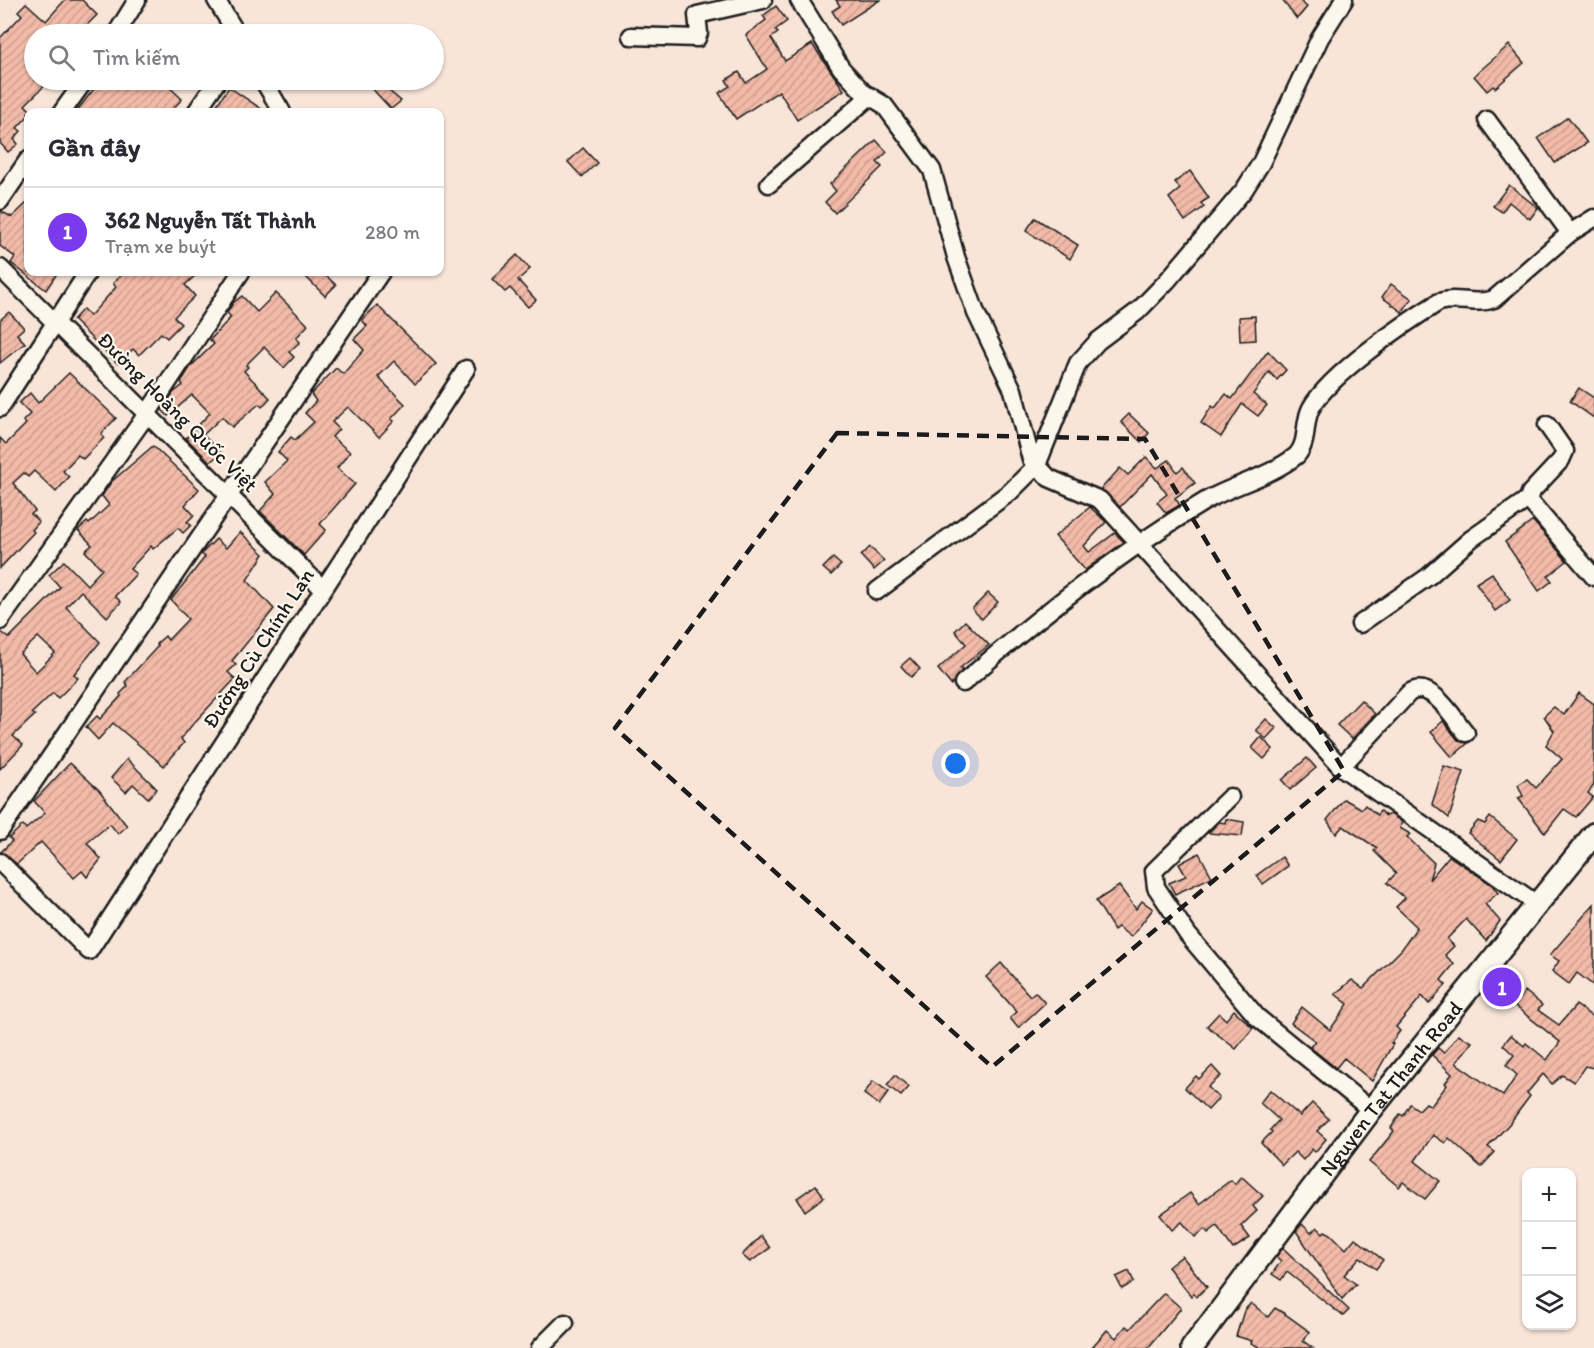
<!DOCTYPE html>
<html lang="vi">
<head>
<meta charset="utf-8">
<style>
	body { margin:0; font-family:Itim,sans-serif; background:#f2f2f3; color:#2b2b33 }
	.controls { position:absolute; right:18px; bottom:18px; display:grid; overflow:hidden; border-radius:12px; box-shadow:0 2px 4px #0004 }
	.controls button { width:54px; height:54px; display:grid; place-items:center; padding:0; border:0; border-bottom:2px solid #e1e1e2; background:#fff; color:#2b2b33; font:30px sans-serif }
	.you { position:absolute; left:956px; top:764px; width:21px; height:21px; margin:-15px; border:4px solid #fff; border-radius:50%; background:#1a73e8; box-shadow:0 0 0 9px #1a73e833 }
	.badge { display:grid; place-items:center; width:39px; height:39px; border-radius:50%; background:#7c3aed; color:#fff; font-size:20px; font-weight:700 }
	.pin { position:absolute; translate:-50% -50%; border:3px solid #fff; box-shadow:0 2px 6px #0006 }
	.list { margin:0; padding:0; list-style:none }
	h2 { display:flex; justify-content:space-between; align-items:center; height:78px; margin:0; padding:0 24px; font-size:26px }
	h2 small { font-size:20px; font-weight:400; color:#7c7c81 }
	.list li { display:grid; grid-template-columns:39px 1fr auto; gap:18px; align-items:center; box-sizing:border-box; height:90px; padding:0 24px; border-top:2px solid #e1e1e2 }
	.list b { display:block; font-size:22px; white-space:nowrap }
	.list p { margin:0; font-size:20px; white-space:nowrap; color:#7c7c81 }
	.list em { font-size:20px; font-style:normal; color:#7c7c81 }
	.icon { flex:none; width:33px; height:33px; fill:none; stroke:currentColor; stroke-width:2; stroke-linecap:round; stroke-linejoin:round }
	.map { position:relative; flex:none; width:1594px; height:1348px; overflow:hidden }
	.search { position:absolute; background:#fff; box-shadow:0 2px 4px #0004; left:24px; top:24px; width:420px; height:66px; display:flex; align-items:center; gap:15px; box-sizing:border-box; padding:0 21px; border-radius:33px; color:#7c7c81; font-size:22px }
	.panel { position:absolute; background:#fff; box-shadow:0 2px 4px #0004; left:24px; top:108px; width:420px; height:168px; border-radius:12px }
	.map>svg:first-child { display:block }
</style>
</head>
<body>
<div class="map">
<svg width="1594" height="1348" viewBox="0 0 1594 1348">
	<defs>
		<pattern id="building-hatch" width="6" height="6" patternUnits="userSpaceOnUse" patternTransform="scale(1.5)"><rect width="6" height="6" fill="#f2baa8"/><path d="M-1 1l2-2M0 6l6-6M5 7l2-2" fill="none" stroke="#cf9f90"/></pattern>
	</defs>
	<rect width="100%" height="100%" fill="#f8e5d8"/>
	<filter id="ink" filterUnits="userSpaceOnUse"><feTurbulence type="fractalNoise" baseFrequency=".0167" numOctaves="2"/><feDisplacementMap in="SourceGraphic" scale="12" xChannelSelector="R" yChannelSelector="G"/><feConvolveMatrix kernelMatrix="1 2 1 2 8 2 1 2 1" color-interpolation-filters="sRGB"/></filter>
	<g filter="url(#ink)">
		<!-- building -->
		<g fill="url(#building-hatch)" stroke="#1c1c1c" stroke-width="1.5" fill-rule="evenodd">
			<polygon points="65,0 82,0 97,15 84,28 90,34 34,34 34,80 50,80 25,105 32,112 28,112 28,116 17,128 21,131 14,139 18,144 8,152 0,143 0,38 22,15 18,11 26,3 46,21"/>
			<polygon points="836,0 880,0 841,25 832,11 840,6"/>
			<polygon points="1282,0 1299,0 1307,7 1297,19"/>
			<polygon points="776,6 787,21 775,30 778,33 771,38 785,61 812,44 844,90 797,120 779,91 736,119 719,93 730,86 726,80 739,72 746,83 767,69 746,35 766,20 763,16"/>
			<polygon points="1509,45 1524,63 1495,88 1493,86 1487,91 1474,76"/>
			<polygon points="101,80 114,80 123,89 133,80 162,80 182,99 170,112 76,112"/>
			<polygon points="364,80 376,80 401,101 391,109"/>
			<polygon points="229,87 266,112 225,112 216,106"/>
			<polygon points="1568,117 1587,143 1555,163 1538,138"/>
			<polygon points="876,140 887,152 877,162 882,167 835,213 825,202 836,191 830,184"/>
			<polygon points="583,148 597,163 582,177 568,162"/>
			<polygon points="1190,171 1209,198 1201,203 1204,207 1185,221 1169,198 1180,189 1175,182"/>
			<polygon points="1509,185 1538,208 1530,219 1509,202 1502,212 1493,206"/>
			<polygon points="28,202 28,272 58,272 46,290 11,263 15,257 0,246 0,211 12,217"/>
			<polygon points="1035,218 1078,245 1070,259 1026,231"/>
			<polygon points="517,255 530,269 518,280 536,300 528,307 510,288 505,292 492,279"/>
			<polygon points="125,272 199,272 185,285 195,296 174,317 181,324 167,338 161,333 139,355 133,349 118,364 73,320 83,309 90,316 116,287 113,283"/>
			<polygon points="301,272 322,272 336,285 325,296"/>
			<polygon points="1391,284 1412,299 1402,312 1382,297"/>
			<polygon points="276,293 308,325 296,338 300,342 289,352 294,357 284,368 264,347 246,365 248,367 244,371 270,398 262,407 259,404 232,427 222,417 203,435 221,453 210,462 186,438 210,413 192,395 168,416 162,410 173,393 183,385 181,382 191,366 214,344 210,340 231,317 227,313 233,303 242,296 257,312"/>
			<polygon points="377,305 436,364 415,384 394,361 378,377 405,404 391,419 394,421 379,437 348,407 332,422 339,429 332,437 350,452 337,468 355,484 320,524 326,530 304,555 260,511 275,494 265,482 287,461 278,452 291,437 295,440 314,422 305,413 316,401 311,394 336,368 343,374 364,350 354,339 367,326 362,320"/>
			<polygon points="9,312 24,328 17,334 25,343 0,363 0,320"/>
			<polygon points="1255,316 1256,340 1240,341 1239,317"/>
			<polygon points="1268,351 1286,370 1277,380 1269,372 1253,394 1267,405 1258,416 1242,404 1221,437 1201,423 1212,406 1215,408 1226,394 1232,399"/>
			<polygon points="69,373 116,418 101,434 104,438 83,459 78,455 63,471 69,477 56,492 34,471 28,477 24,473 13,483 35,511 31,514 39,522 32,530 34,532 0,568 0,438 6,444 26,424 23,421 30,414 19,403 30,393 38,403"/>
			<polygon points="1579,388 1594,398 1594,418 1570,401"/>
			<polygon points="1129,414 1149,433 1141,442 1121,422"/>
			<path d="M153 446 199 489 185 505 194 515 187 522 191 525 183 533 178 528 153 549 151 546 130 569 136 574 115 596 121 602 107 617 81 591 66 607 100 642 74 674 78 678 58 698 53 693 32 713 35 715 13 736 23 745 0 769V631L9 638 60 587 49 575 64 561 87 585 102 569 85 551 92 545 78 530 87 522 89 524 109 505 102 496 111 482ZM38 637 55 653 36 672 20 654Z"/>
			<polygon points="1146,457 1157,468 1169,460 1177,472 1183,467 1195,483 1175,498 1180,505 1166,513 1157,502 1167,494 1152,474 1120,507 1101,489 1120,468 1128,475"/>
			<polygon points="1090,507 1106,522 1084,546 1089,552 1115,533 1124,542 1085,570 1055,536"/>
			<polygon points="1533,521 1567,561 1548,576 1552,581 1539,591 1505,542"/>
			<polygon points="240,532 264,554 247,580 274,609 232,661 236,665 228,672 235,679 192,725 181,739 184,743 164,766 113,723 98,740 86,727 97,716 100,719 121,696 120,694 128,686 125,682 158,646 156,644 165,636 168,640 188,619 171,600 205,557 201,554 216,539 226,548"/>
			<polygon points="870,547 884,561 874,570 861,556"/>
			<polygon points="833,558 841,565 831,575 823,568"/>
			<polygon points="1492,573 1510,600 1495,611 1476,583"/>
			<polygon points="988,593 998,602 982,619 972,609"/>
			<polygon points="965,621 989,645 960,668 962,670 951,685 938,669 966,644 955,631"/>
			<polygon points="910,658 920,669 911,677 901,666"/>
			<polygon points="1579,693 1594,704 1594,785 1588,793 1593,797 1576,817 1564,809 1545,833 1518,798 1523,796 1518,785 1527,779 1536,788 1562,759 1546,745 1554,731 1544,716 1554,707 1564,715"/>
			<polygon points="1361,700 1375,714 1352,739 1337,725"/>
			<polygon points="1266,719 1276,728 1266,739 1256,730"/>
			<polygon points="1443,721 1458,740 1468,743 1452,757 1431,732"/>
			<polygon points="1261,737 1273,749 1264,759 1252,748"/>
			<polygon points="1307,758 1316,768 1290,790 1282,780"/>
			<polygon points="127,759 157,789 148,798 133,784 126,792 111,778"/>
			<polygon points="70,763 99,790 127,826 118,834 110,824 87,843 101,859 87,877 82,871 74,878 41,842 17,864 1,852 12,841 9,838 23,825 26,829 45,813 34,801"/>
			<polygon points="1444,766 1464,772 1449,818 1432,804"/>
			<polygon points="1344,799 1362,809 1365,805 1377,815 1380,811 1386,816 1390,814 1402,822 1400,828 1410,834 1407,837 1434,863 1429,880 1449,856 1492,885 1498,893 1485,904 1500,921 1486,941 1466,919 1447,939 1454,946 1445,955 1454,964 1441,980 1446,985 1429,1004 1422,996 1396,1027 1400,1031 1391,1043 1393,1044 1372,1081 1344,1058 1336,1068 1310,1047 1315,1041 1291,1023 1302,1007 1330,1030 1348,1004 1335,994 1352,980 1363,988 1402,949 1417,927 1396,907 1405,898 1387,883 1396,873 1374,851 1377,848 1343,826 1336,834 1327,820"/>
			<polygon points="1490,817 1517,839 1501,860 1468,833 1478,821 1485,824"/>
			<polygon points="1226,819 1244,822 1242,836 1208,833 1219,822 1225,823"/>
			<polygon points="1199,853 1212,877 1175,894 1169,883 1186,876 1179,864"/>
			<polygon points="1282,857 1288,866 1263,884 1257,875"/>
			<polygon points="1119,886 1136,909 1142,901 1153,909 1131,937 1118,927 1114,930 1096,901"/>
			<polygon points="1594,904 1594,986 1577,973 1569,984 1552,971 1559,961 1550,955"/>
			<polygon points="1001,963 1030,996 1035,992 1045,1003 1018,1028 1010,1018 1017,1012 986,977"/>
			<polygon points="1495,977 1518,996 1511,1007 1490,983"/>
			<polygon points="1525,991 1542,1005 1538,1010 1559,1025 1576,1005 1594,1018 1594,1068 1585,1066 1574,1082 1562,1075 1552,1084 1543,1074 1527,1093 1530,1096 1510,1123 1488,1147 1495,1152 1481,1167 1449,1138 1445,1143 1433,1135 1415,1161 1440,1181 1425,1199 1403,1182 1399,1187 1369,1162 1394,1131 1391,1128 1400,1114 1403,1116 1410,1104 1419,1110 1426,1103 1431,1106 1447,1085 1445,1083 1452,1074 1432,1055 1438,1048 1444,1053 1458,1035 1472,1042 1456,1063 1503,1096 1517,1075 1506,1065 1514,1055 1503,1045 1511,1035 1524,1046 1526,1043 1547,1060 1560,1042 1515,1006"/>
			<polygon points="1234,1010 1253,1028 1236,1049 1207,1026 1219,1013 1226,1020"/>
			<polygon points="1212,1066 1221,1076 1208,1087 1219,1098 1208,1110 1185,1088 1196,1076 1199,1079"/>
			<polygon points="895,1075 909,1087 901,1096 887,1085"/>
			<polygon points="873,1081 889,1092 879,1105 864,1094"/>
			<polygon points="1270,1090 1300,1116 1312,1103 1329,1119 1317,1131 1326,1139 1315,1152 1312,1149 1303,1160 1295,1152 1282,1165 1261,1143 1272,1132 1270,1130 1279,1120 1260,1103"/>
			<polygon points="1241,1176 1263,1196 1253,1206 1257,1211 1241,1226 1250,1238 1233,1249 1217,1226 1208,1233 1205,1229 1195,1237 1182,1222 1172,1230 1160,1215 1190,1193 1199,1204 1231,1180 1235,1184"/>
			<polygon points="816,1185 824,1197 805,1211 797,1198"/>
			<polygon points="1302,1224 1311,1233 1317,1227 1323,1233 1325,1231 1331,1234 1346,1249 1355,1238 1383,1260 1376,1269 1360,1257 1344,1275 1356,1284 1342,1299 1296,1231"/>
			<polygon points="761,1236 770,1248 750,1262 742,1255"/>
			<polygon points="1283,1248 1349,1310 1343,1316 1287,1272 1281,1280 1272,1274 1281,1261 1276,1257"/>
			<polygon points="1182,1256 1207,1287 1196,1297 1194,1293 1191,1296 1168,1267"/>
			<polygon points="1129,1271 1134,1282 1122,1289 1116,1277"/>
			<polygon points="1164,1293 1181,1308 1148,1348 1091,1348 1107,1330 1116,1338 1126,1326 1130,1329"/>
			<polygon points="1251,1303 1268,1317 1275,1308 1285,1314 1310,1332 1303,1341 1313,1348 1261,1348 1251,1343 1252,1341 1236,1336 1244,1311"/>
		</g>
		<g fill="none" stroke-linecap="round" stroke-linejoin="round">
			<!-- minor casing -->
			<g stroke="#1c1c1c" stroke-width="21">
				<g id="minor">
					<polyline points="216,0 237,34"/>
					<polyline points="799,0 841,68 864,93 884,105 932,170 956,257 976,313 1013,390 1031,459 1049,478 1100,500 1341,767 1538,905"/>
					<polyline points="116,34 137,0"/>
					<polyline points="631,36 697,38 699,33 697,15 763,0"/>
					<polyline points="263,80 282,112"/>
					<polyline points="62,112 85,80"/>
					<polyline points="196,112 218,80"/>
					<polyline points="1487,120 1570,233"/>
					<polyline points="769,184 870,96"/>
					<polyline points="0,201 28,160"/>
					<polyline points="0,268 323,589"/>
					<polyline points="0,408 88,272"/>
					<polyline points="1547,425 1565,451 1561,460 1530,493 1528,499 1594,577"/>
					<polyline points="877,591 1010,492 1037,465 1078,363 1098,341 1138,311 1167,281 1244,190 1261,163 1320,38 1344,0"/>
					<polyline points="0,621 147,414 241,272"/>
					<polyline points="1360,624 1429,576 1471,539 1528,499"/>
					<path d="M963 683C1039 616 1119 553 1207 500 1236 484 1271 476 1297 455 1309 441 1303 423 1311 408 1330 374 1405 323 1439 302 1457 296 1476 306 1494 299L1570 233 1594 218"/>
					<path d="M1341 767 1409 693C1431 678 1453 718 1466 733"/>
					<polyline points="1230,797 1154,871 1156,887 1188,935 1257,1017 1371,1110"/>
					<polyline points="0,831 381,272"/>
					<polyline points="0,862 89,951 466,369"/>
					<polyline points="540,1348 565,1323"/>
				</g>
			</g>
			<!-- major casing -->
			<g stroke="#1c1c1c" stroke-width="26">
				<g id="major">
					<path id="s1" d="M1192 1348 1371 1110 1594 834"/>
				</g>
			</g>
			<!-- minor -->
			<use href="#minor" stroke="#fbf7ec" stroke-width="16"/>
			<!-- major -->
			<use href="#major" stroke="#fbf7ec" stroke-width="21"/>
		</g>
	</g>
	<!-- marked area -->
	<path fill="none" stroke="#1c1c1c" stroke-width="4.5" stroke-dasharray="12 8" stroke-linejoin="round" d="M837 433 1145 439 1344 771 992 1067 615 728Z"/>
	<g text-anchor="middle" dominant-baseline="central" stroke-width="4.5" stroke-linejoin="round" paint-order="stroke">
		<!-- street labels -->
		<g font-size="21" fill="#1c1c1c" stroke="#fbf7ec">
			<text transform="translate(178 412) rotate(45)">Đường Hoàng Quốc Việt</text>
			<text transform="translate(258 648) rotate(-57)">Đường Cù Chính Lan</text>
			<text stroke="none"><textPath href="#s1" startOffset="327">Nguyen Tat Thanh Road</textPath></text>
		</g>
	</g>
</svg>
<div class="controls">
<button>+</button>
<button>−</button>
<button><svg class="icon" aria-label="layers" viewBox="0 0 24 24"><path d="M12 4l9 5-9 5-9-5zM3 14l9 5 9-5"/></svg></button>
</div>
<div class="you"></div>
<div class="pin badge" style="left:1502px;top:987px">1</div>
<div class="search"><svg class="icon" aria-label="search" viewBox="0 0 24 24"><circle cx="10" cy="10" r="6"/><path d="M15 15l6 6"/></svg>Tìm kiếm</div>
<section class="panel">
<h2>Gần đây<small></small></h2>
<ul class="list">
<li><span class="badge">1</span><div><b>362 Nguyễn Tất Thành</b><p>Trạm xe buýt</p></div><em>280 m</em></li>
</ul>
</section>
</div>
</body>
</html>
